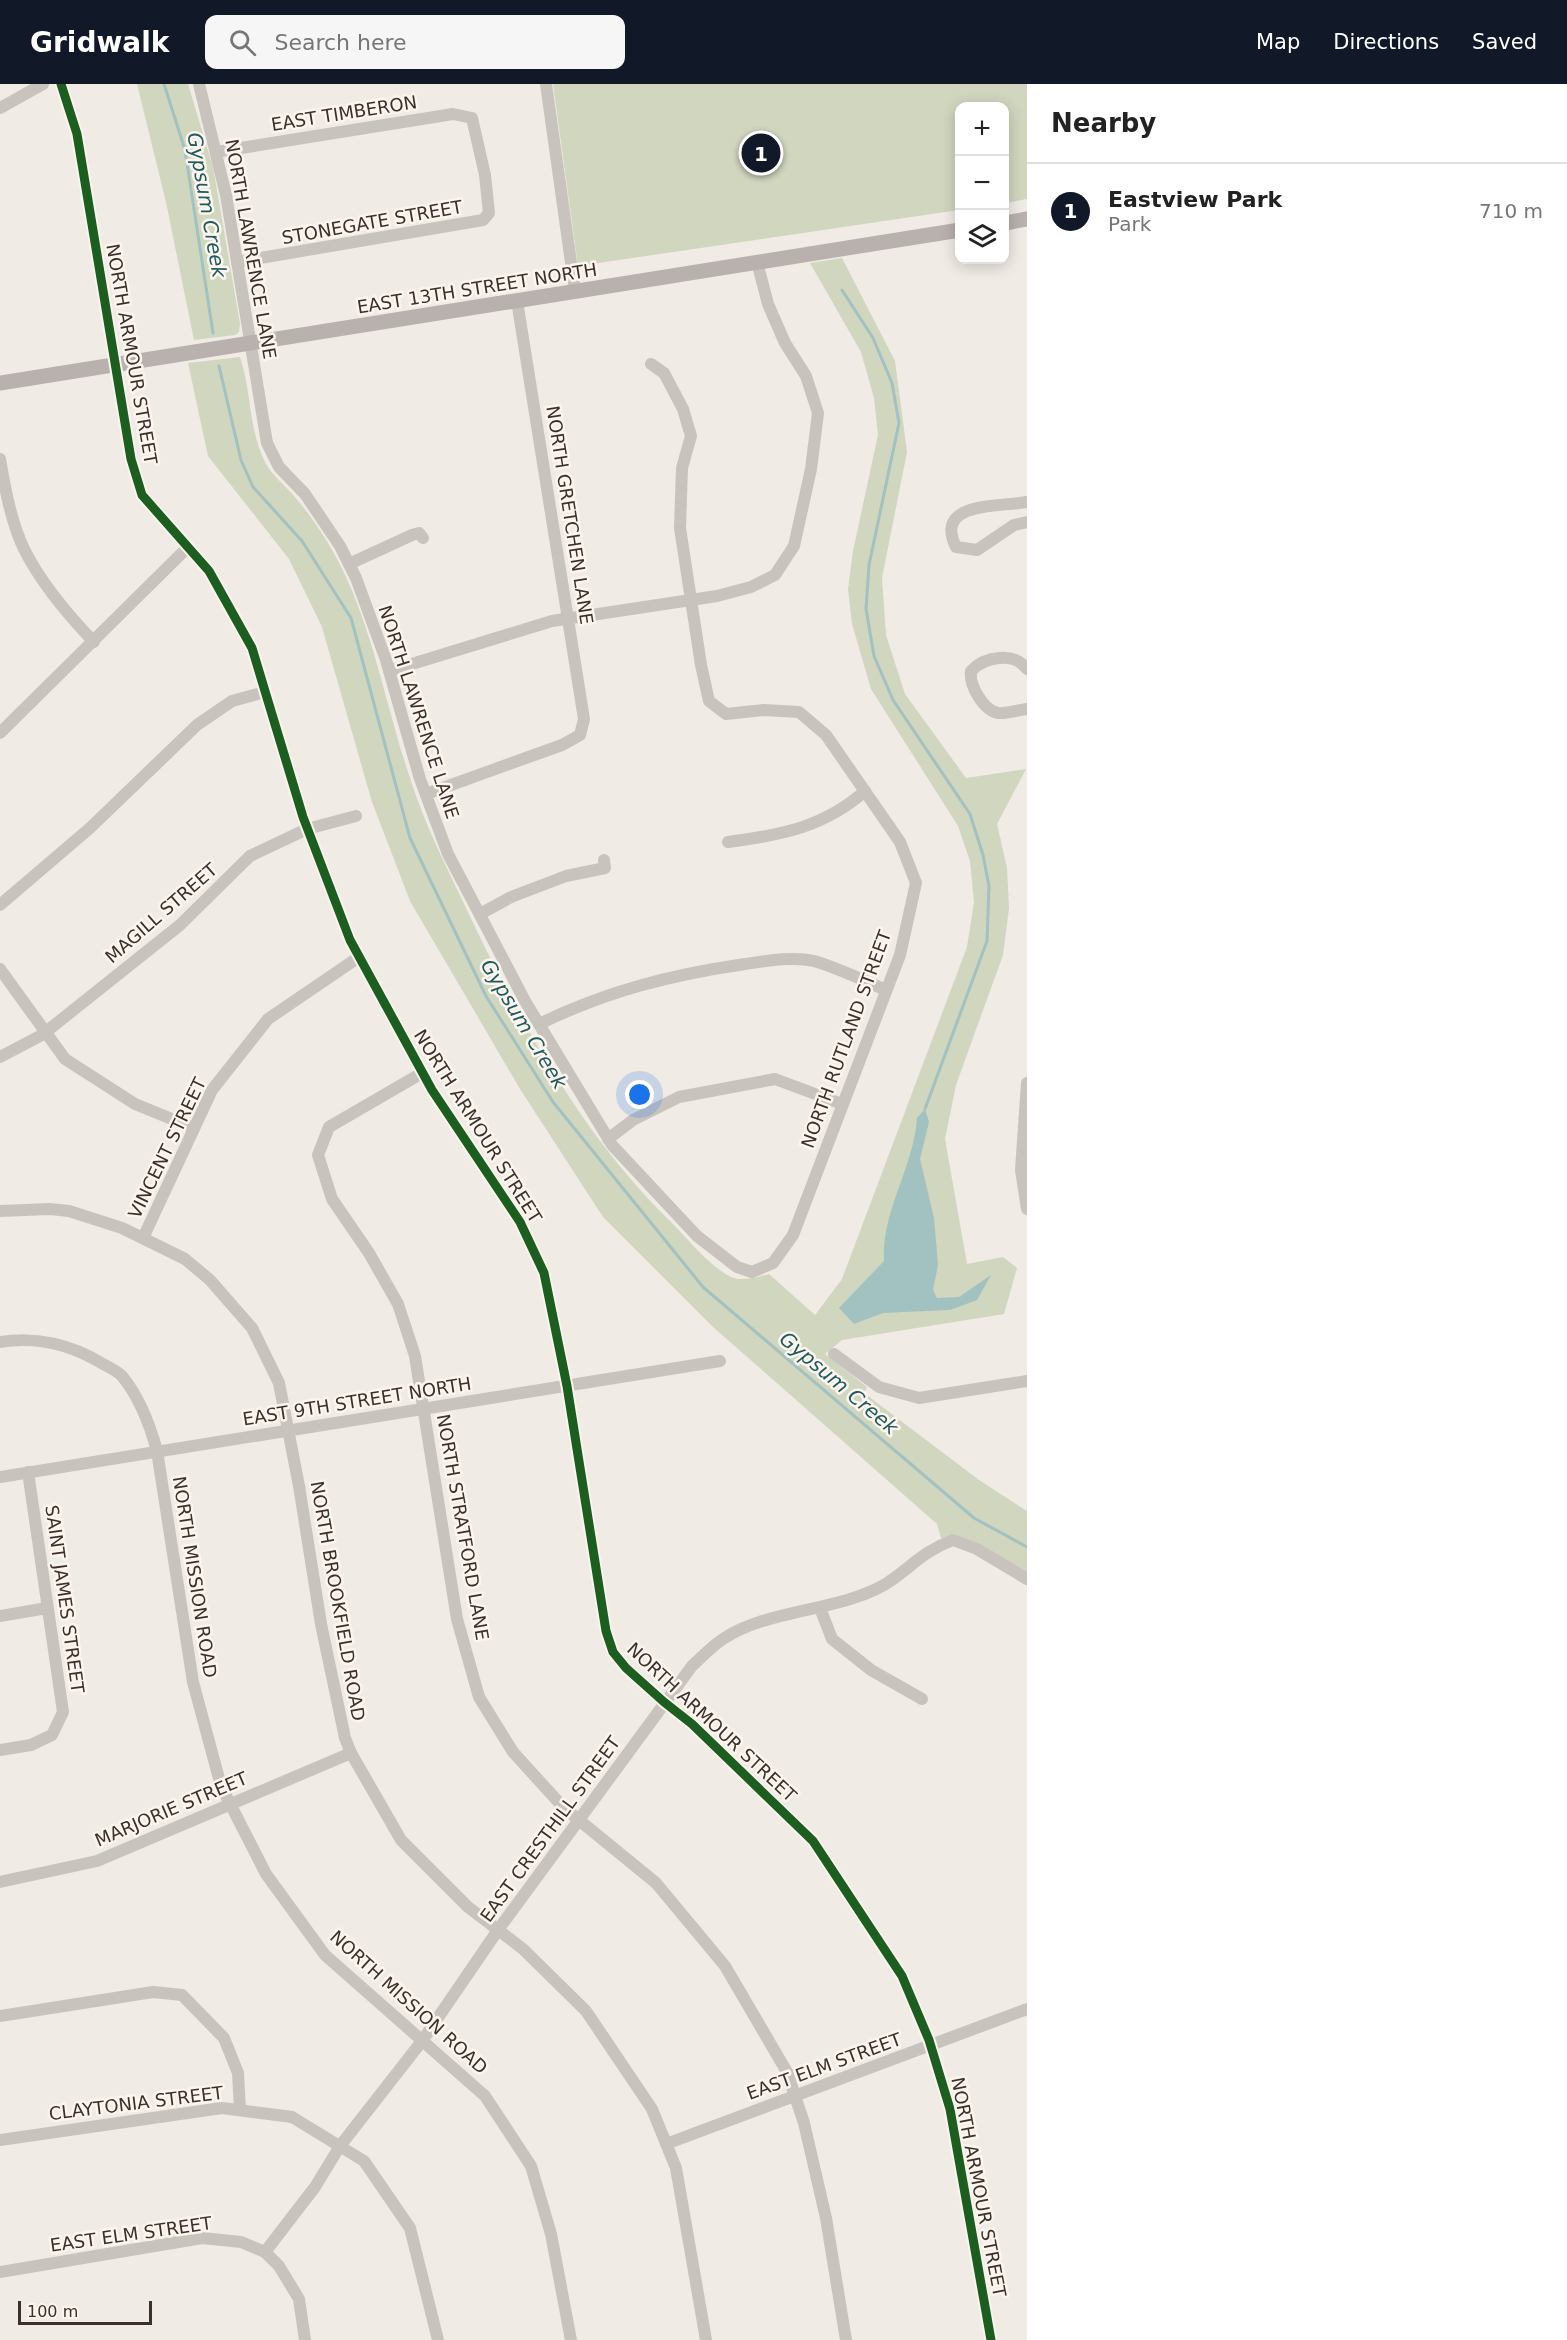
<!DOCTYPE html>
<html lang="en">
<head>
<meta charset="utf-8">
<style>
	body { margin:0; font-family:"DejaVu Sans",sans-serif; background:#f6f6f6; color:#222 }
	.controls { position:absolute; right:18px; top:18px; display:grid; overflow:hidden; border-radius:12px; box-shadow:0 3px 15px #0003 }
	.controls button { width:54px; height:54px; display:grid; place-items:center; padding:0; border:0; border-bottom:2px solid #e0e0e0; background:#fff; color:#222; font:30px sans-serif }
	.scale { position:absolute; left:18px; bottom:15px; width:134px; box-sizing:border-box; padding-left:6px; border:3px solid #3b302b; border-top:0; font-size:16px; line-height:21px; white-space:nowrap; color:#3b302b; -webkit-text-stroke:4px #fbf5ee; paint-order:stroke }
	.you { position:absolute; left:640px; top:1011px; width:21px; height:21px; margin:-15px; border:4px solid #fff; border-radius:50%; background:#1a73e8; box-shadow:0 0 0 9px #1a73e833 }
	.badge { display:grid; place-items:center; width:39px; height:39px; border-radius:50%; background:#111827; color:#fff; font-size:20px; font-weight:700 }
	.pin { position:absolute; translate:-50% -50%; border:3px solid #fff; box-shadow:0 2px 6px #0006 }
	.list { margin:0; padding:0; list-style:none }
	h2 { display:flex; justify-content:space-between; align-items:center; height:78px; margin:0; padding:0 24px; font-size:26px }
	h2 small { font-size:20px; font-weight:400; color:#767676 }
	.list li { display:grid; grid-template-columns:39px 1fr auto; gap:18px; align-items:center; box-sizing:border-box; height:96px; padding:0 24px; border-top:2px solid #e0e0e0 }
	.list b { display:block; font-size:22px; white-space:nowrap }
	.list p { margin:0; font-size:20px; white-space:nowrap; color:#767676 }
	.list em { font-size:20px; font-style:normal; color:#767676 }
	.icon { flex:none; width:33px; height:33px; fill:none; stroke:currentColor; stroke-width:2; stroke-linecap:round; stroke-linejoin:round }
	.map { position:relative; flex:none; width:1027px; height:2256px; overflow:hidden }
	header { display:flex; align-items:center; gap:36px; box-sizing:border-box; height:84px; padding:0 30px; background:#111827; color:#fff }
	header strong { font-size:28px }
	nav { display:flex; gap:33px; margin-inline-start:auto; font-size:21px }
	.search { width:420px; height:54px; background:#f6f6f6; display:flex; align-items:center; gap:15px; box-sizing:border-box; padding:0 21px; border-radius:12px; color:#767676; font-size:22px }
	main { display:flex }
	aside { flex:1; background:#fff }
	.map>svg:first-child { display:block }
</style>
</head>
<body>
<header>
<strong>Gridwalk</strong>
<div class="search"><svg class="icon" aria-label="search" viewBox="0 0 24 24"><circle cx="10" cy="10" r="6"/><path d="M15 15l6 6"/></svg>Search here</div>
<nav><a>Map</a><a>Directions</a><a>Saved</a></nav>
</header>
<main>
<div class="map">
<svg width="1027" height="2256" viewBox="0 0 1027 2256">
	<rect width="100%" height="100%" fill="#f0ebe5"/>
	<!-- green -->
	<g fill="#d1d6bf">
		<polygon points="137,0 188,0 213,83 240,240 239,248 235,251 194,256 166,118"/>
		<polygon points="553,0 1027,0 1027,115 1005,119 1005,22 960,22 959,126 578,182"/>
		<path d="M842 174 895 277 907 368 882 494 886 551 905 610 966 694 1026 685 997 740 1007 784 1009 824 1003 871 956 1001 945 1055 967 1180 1003 1173 1017 1184 1004 1230 842 1256 825 1270 867 1303 864 1309 979 1396 1027 1427V1490L960 1453 941 1454 937 1440 713 1243 603 1133 520 1005 410 817 372 718 322 543 289 475 208 372 188 279 240 273C252 308 248 346 266 380 273 392 286 402 295 413 317 439 337 471 350 502 377 565 389 633 411 697 425 741 446 782 466 824 519 936 580 1049 670 1137 686 1153 710 1183 731 1193 743 1198 757 1193 769 1190L815 1231 842 1195 967 863 974 818 970 777 958 742 871 605 852 540 848 505 853 467 878 351 874 314 861 268 810 179Z"/>
	</g>
	<!-- water -->
	<path fill="#a1c2c1" d="M925 1025 929 1038 920 1075 934 1134 938 1181 933 1206 937 1214 959 1213 991 1191 977 1216 950 1226 883 1229 854 1240 839 1224 884 1177C881 1128 914 1083 917 1034Z"/>
	<g fill="none" stroke-linecap="round" stroke-linejoin="round">
		<!-- stream -->
		<g stroke="#a1c2c1" stroke-width="3">
			<polyline points="164,0 185,66 213,249"/>
			<polyline points="842,206 873,254 892,299 899,339 869,481 866,525 874,572 893,616 970,730 983,771 989,802 987,857 925,1025"/>
			<polyline points="219,282 241,376 253,403 302,457 351,534 410,754 486,912 553,1018 703,1203 974,1434 1027,1463"/>
		</g>
		<!-- minor -->
		<g stroke="#c9c3be" stroke-width="12">
			<polyline points="61,0 77,50 131,375 142,411 209,487 252,564 303,733 350,856 432,1006 520,1138 544,1189 567,1302 606,1547 613,1568 626,1584 664,1618 692,1640 813,1757 902,1892 929,1956 950,2025 991,2256"/>
			<polyline points="199,0 226,111 267,359 279,383 305,410 340,462 356,494 386,576 420,695 448,770 525,917 612,1061 697,1152 737,1183 752,1188 773,1179 793,1151 900,871 916,799 900,758 826,651 799,628 764,626 726,630 709,617 701,581 680,444 682,384 691,352 683,325 664,289 651,280"/>
			<polyline points="546,0 575,207"/>
			<polyline points="0,24 43,0"/>
			<polyline points="216,68 453,30 472,34 485,91 489,129 483,136 237,178"/>
			<path d="M0 375C5 404 11 438 24 465 41 499 68 531 94 558"/>
			<path d="M1027 418C1001 423 933 417 956 463L977 466 1014 441 1027 438"/>
			<polyline points="349,480 412,451 419,449 423,454"/>
			<path d="M1027 585C1014 567 984 573 971 587 969 601 983 626 998 629 1006 630 1018 626 1027 625"/>
			<polyline points="389,587 552,537 717,512 751,503 775,491 794,462 811,385 818,329 806,292 785,259 768,220 757,178"/>
			<polyline points="0,649 187,464"/>
			<polyline points="426,710 562,661 580,651 584,635 517,217"/>
			<path d="M728 758C782 751 824 743 865 707"/>
			<polyline points="0,821 90,744 197,641 232,617 265,608"/>
			<polyline points="480,830 511,813 566,792 605,784 604,776"/>
			<polyline points="0,885 65,975 135,1020 194,1044"/>
			<path d="M539 940C607 907 670 891 745 880 766 877 792 872 814 877 838 884 863 896 886 906"/>
			<polyline points="0,973 42,951 180,841 250,772 307,745 356,732"/>
			<polyline points="422,989 329,1043 318,1071 332,1115 369,1169 398,1220 415,1272 457,1535 479,1613 513,1668 563,1723 656,1799 725,1882 787,1988 804,2039 826,2134 846,2256"/>
			<polyline points="1027,999 1021,1086 1027,1125"/>
			<polyline points="608,1055 633,1036 679,1013 775,995 842,1020"/>
			<polyline points="0,1127 50,1125 69,1127 122,1144 185,1175 210,1196 252,1244 279,1299 299,1402 321,1540 345,1654 351,1669 401,1756 468,1823 523,1865 586,1927 652,2025 676,2084 706,2256"/>
			<polyline points="143,1154 212,1006 268,935 359,873"/>
			<path d="M0 1258C36 1252 72 1261 103 1280 109 1283 117 1287 122 1292 140 1314 150 1341 157 1367L193 1598 221 1702 266 1790 325 1871 485 2012 531 2082 551 2150 571 2256"/>
			<polyline points="834,1270 879,1303 919,1314 1027,1297"/>
			<polyline points="0,1393 720,1277"/>
			<polyline points="820,1524 832,1555 871,1586 922,1615"/>
			<polyline points="0,1532 47,1524"/>
			<polyline points="0,1666 31,1661 52,1651 63,1628 28,1388"/>
			<polyline points="0,1798 97,1777 351,1669"/>
			<polyline points="0,1932 153,1908 182,1911 224,1954 238,1989 240,2026"/>
			<polyline points="0,2056 222,2024 292,2033 364,2077 410,2144 438,2256"/>
			<polyline points="666,2060 1027,1925"/>
			<path d="M265 2168 315 2103 340 2062 422 1957 498 1846 692 1582C702 1573 712 1562 723 1555 768 1525 836 1528 884 1501 910 1485 921 1468 953 1456L977 1465 1027 1495"/>
			<polyline points="0,2188 202,2154 241,2158 265,2168 279,2182 299,2215 305,2256"/>
		</g>
		<!-- major -->
		<g stroke="#b8b1ad" stroke-width="15">
			<polyline points="1005,139 1027,135"/>
			<polyline points="0,299 960,146"/>
		</g>
		<!-- cycleway casing -->
		<g stroke="#fbf5ee" stroke-width="13">
			<polyline id="cycleway" points="61,0 77,50 131,375 142,411 209,487 252,564 303,733 350,856 432,1006 520,1138 544,1189 567,1302 606,1547 613,1568 626,1584 664,1618 692,1640 813,1757 902,1892 929,1956 950,2025 991,2256"/>
		</g>
		<!-- cycleway -->
		<use href="#cycleway" stroke="#1b5e20" stroke-width="9"/>
	</g>
	<g text-anchor="middle" dominant-baseline="central" stroke-width="5" stroke-linejoin="round" paint-order="stroke">
		<!-- street labels -->
		<g font-size="18" fill="#3b302b" stroke="#fbf5ee">
			<text transform="translate(344 29) rotate(-9)">EAST TIMBERON</text>
			<text transform="translate(372 138) rotate(-10)">STONEGATE STREET</text>
			<text transform="translate(251 165) rotate(80)">NORTH LAWRENCE LANE</text>
			<text transform="translate(477 204) rotate(-9)">EAST 13TH STREET NORTH</text>
			<text transform="translate(132 270) rotate(80)">NORTH ARMOUR STREET</text>
			<text transform="translate(570 431) rotate(81)">NORTH GRETCHEN LANE</text>
			<text transform="translate(419 628) rotate(72)">NORTH LAWRENCE LANE</text>
			<text transform="translate(161 829) rotate(-41)">MAGILL STREET</text>
			<text transform="translate(846 955) rotate(-70)">NORTH RUTLAND STREET</text>
			<text transform="translate(478 1042) rotate(58)">NORTH ARMOUR STREET</text>
			<text transform="translate(167 1064) rotate(-64)">VINCENT STREET</text>
			<text transform="translate(357 1317) rotate(-9)">EAST 9TH STREET NORTH</text>
			<text transform="translate(463 1443) rotate(80)">NORTH STRATFORD LANE</text>
			<text transform="translate(195 1493) rotate(81)">NORTH MISSION ROAD</text>
			<text transform="translate(65 1515) rotate(82)">SAINT JAMES STREET</text>
			<text transform="translate(338 1517) rotate(80)">NORTH BROOKFIELD ROAD</text>
			<text transform="translate(712 1638) rotate(43)">NORTH ARMOUR STREET</text>
			<text transform="translate(171 1725) rotate(-23)">MARJORIE STREET</text>
			<text transform="translate(550 1745) rotate(-54)">EAST CRESTHILL STREET</text>
			<text transform="translate(409 1918) rotate(42)">NORTH MISSION ROAD</text>
			<text transform="translate(824 1982) rotate(-20)">EAST ELM STREET</text>
			<text transform="translate(136 2019) rotate(-7)">CLAYTONIA STREET</text>
			<text transform="translate(979 2103) rotate(79)">NORTH ARMOUR STREET</text>
			<text transform="translate(131 2150) rotate(-8)">EAST ELM STREET</text>
		</g>
		<!-- water labels -->
		<g font-size="20" font-style="italic" fill="#1f5a5e" stroke="#fbf5ee">
			<text transform="translate(207 121) rotate(80)">Gypsum Creek</text>
			<text transform="translate(524 940) rotate(59)">Gypsum Creek</text>
			<text transform="translate(839 1299) rotate(40)">Gypsum Creek</text>
		</g>
	</g>
</svg>
<div class="controls">
<button>+</button>
<button>−</button>
<button><svg class="icon" aria-label="layers" viewBox="0 0 24 24"><path d="M12 4l9 5-9 5-9-5zM3 14l9 5 9-5"/></svg></button>
</div>
<div class="scale">100 m</div>
<div class="you"></div>
<div class="pin badge" style="left:761px;top:69px">1</div>
</div>
<aside>
<h2>Nearby<small></small></h2>
<ul class="list">
<li><span class="badge">1</span><div><b>Eastview Park</b><p>Park</p></div><em>710 m</em></li>
</ul>
</aside>
</main>
</body>
</html>
